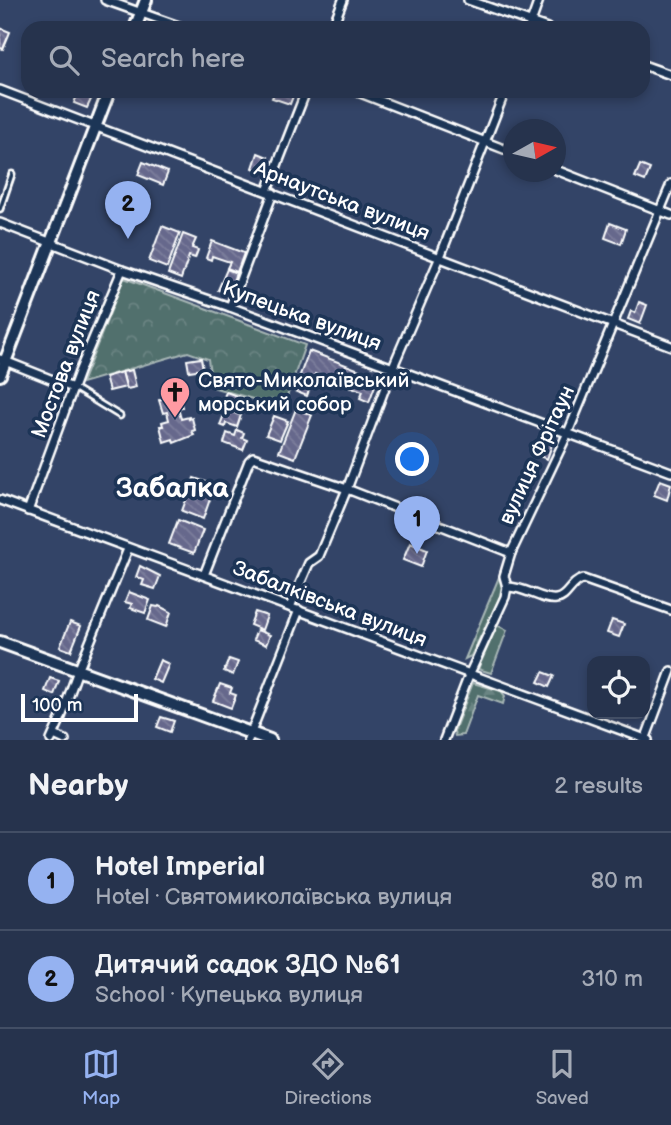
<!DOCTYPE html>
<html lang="en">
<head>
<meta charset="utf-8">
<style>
	body { margin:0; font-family:"Balsamiq Sans",sans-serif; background:#2e3b54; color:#f1f3f6 }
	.controls { position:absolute; right:21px; bottom:21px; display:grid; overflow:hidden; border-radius:14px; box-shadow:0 4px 10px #0003 }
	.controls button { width:63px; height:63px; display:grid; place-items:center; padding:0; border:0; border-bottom:2px solid #424e65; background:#26334d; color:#f1f3f6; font:35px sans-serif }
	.compass { position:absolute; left:503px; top:119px; width:63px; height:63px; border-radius:50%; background:#26334d; box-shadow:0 4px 10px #0003; rotate:82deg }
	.scale { position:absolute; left:21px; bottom:18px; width:117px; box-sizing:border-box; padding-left:7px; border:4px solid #fff; border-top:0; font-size:19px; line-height:24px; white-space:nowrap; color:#fff; -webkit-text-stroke:5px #1d3557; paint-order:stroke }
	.you { position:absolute; left:413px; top:460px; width:24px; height:24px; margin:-18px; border:5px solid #fff; border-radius:50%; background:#1a73e8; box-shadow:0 0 0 10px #1a73e833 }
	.badge { display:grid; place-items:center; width:46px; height:46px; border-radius:50%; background:#95b2f1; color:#111; font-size:23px; font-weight:700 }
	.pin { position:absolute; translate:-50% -58px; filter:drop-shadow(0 2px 4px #0008) }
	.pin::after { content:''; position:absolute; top:37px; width:24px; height:21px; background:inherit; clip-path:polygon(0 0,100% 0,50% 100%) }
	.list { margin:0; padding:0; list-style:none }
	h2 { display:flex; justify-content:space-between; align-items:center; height:91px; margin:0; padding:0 28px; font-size:30px }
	h2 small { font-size:23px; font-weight:400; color:#a4aab6 }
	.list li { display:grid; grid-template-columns:46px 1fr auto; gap:21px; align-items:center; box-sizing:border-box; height:98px; padding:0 28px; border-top:2px solid #424e65 }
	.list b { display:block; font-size:26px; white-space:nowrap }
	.list p { margin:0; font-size:23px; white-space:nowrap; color:#a4aab6 }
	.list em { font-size:23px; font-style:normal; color:#a4aab6 }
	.icon { flex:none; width:38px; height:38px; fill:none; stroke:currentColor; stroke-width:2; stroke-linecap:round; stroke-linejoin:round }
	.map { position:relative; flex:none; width:671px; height:740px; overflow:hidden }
	.search { position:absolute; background:#26334d; box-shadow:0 4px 10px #0003; left:21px; right:21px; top:21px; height:77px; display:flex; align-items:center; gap:18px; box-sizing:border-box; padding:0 24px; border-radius:21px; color:#a4aab6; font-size:26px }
	.sheet { height:287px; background:#26334d }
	nav { display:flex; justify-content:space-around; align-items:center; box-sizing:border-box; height:98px; border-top:2px solid #424e65; background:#26334d; font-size:19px; color:#a4aab6 }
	nav a { display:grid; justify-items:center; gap:4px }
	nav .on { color:#95b2f1 }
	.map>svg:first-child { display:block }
</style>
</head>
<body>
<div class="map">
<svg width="671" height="740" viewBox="0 0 671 740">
	<defs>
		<pattern id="forest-firs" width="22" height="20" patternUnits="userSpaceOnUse" patternTransform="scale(1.75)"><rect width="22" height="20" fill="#516f6d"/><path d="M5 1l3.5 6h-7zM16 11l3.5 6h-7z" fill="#6b8583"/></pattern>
		<pattern id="park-crowns" width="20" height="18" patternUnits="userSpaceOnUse" patternTransform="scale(1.75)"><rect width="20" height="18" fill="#516f6d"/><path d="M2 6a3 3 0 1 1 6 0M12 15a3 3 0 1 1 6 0" fill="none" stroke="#6b8583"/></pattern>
		<pattern id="building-back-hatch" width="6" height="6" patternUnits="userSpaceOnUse" patternTransform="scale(1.75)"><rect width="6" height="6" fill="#66688c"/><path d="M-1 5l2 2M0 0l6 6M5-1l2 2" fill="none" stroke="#7d7f9d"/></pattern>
	</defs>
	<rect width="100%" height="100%" fill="#334467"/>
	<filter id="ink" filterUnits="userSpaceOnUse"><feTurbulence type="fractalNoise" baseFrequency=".0143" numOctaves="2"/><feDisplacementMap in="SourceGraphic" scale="14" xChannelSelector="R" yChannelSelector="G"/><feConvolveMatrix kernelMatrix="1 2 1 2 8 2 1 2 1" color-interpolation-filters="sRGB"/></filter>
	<g filter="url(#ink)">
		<!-- grass -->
		<polygon fill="#516f6d" stroke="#a8b7b6" stroke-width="2" points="497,625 507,630 491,673 478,669"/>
		<!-- forest -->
		<g fill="url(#forest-firs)" stroke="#a8b7b6" stroke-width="2">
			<polygon points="499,577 503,591 471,656 465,659"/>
			<polygon points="473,683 501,691 505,696 503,704 478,695 463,735 455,736 454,731"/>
		</g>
		<!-- park -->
		<polygon fill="url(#park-crowns)" stroke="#a8b7b6" stroke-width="2" points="124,278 305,345 283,408 212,387 208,359 188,352 82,383"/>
		<!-- building -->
		<g fill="url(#building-back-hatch)" stroke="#fff" stroke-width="2">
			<polygon points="0,28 10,32 3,49 0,48"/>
			<polygon points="79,91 94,93 87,108 74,103"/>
			<polygon points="275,91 295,91 290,104 272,98"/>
			<polygon points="258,153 268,157 262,172 253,168"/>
			<polygon points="143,162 168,172 163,185 138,175"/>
			<polygon points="640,165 650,169 645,181 635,177"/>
			<polygon points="610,223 626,229 621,244 605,238"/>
			<polygon points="162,226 180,233 167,268 149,261"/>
			<polygon points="183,234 196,239 192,248 198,250 195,258 189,256 181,279 168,274"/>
			<polygon points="212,241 244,253 237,272 227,268 230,262 212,256 211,260 206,258"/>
			<polygon points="227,269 236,273 228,294 218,290"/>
			<polygon points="639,302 647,305 640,324 628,319 631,311 635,313"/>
			<polygon points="309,351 378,377 369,402 360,398 363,391 315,374 307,396 294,391"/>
			<polygon points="201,358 203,369 189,371 187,360"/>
			<polygon points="132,370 136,387 127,389 122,372"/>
			<polygon points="122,372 126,387 109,391 105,377"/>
			<polygon points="226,392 245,399 243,405 248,406 246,413 221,404"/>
			<polygon points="173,394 174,397 179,396 182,407 178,408 181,419 189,417 189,419 192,418 195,430 192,431 194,435 174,443 173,439 164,442 160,426 163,426 162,422 169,420 167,412 163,413 159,400"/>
			<polygon points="296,409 312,415 295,458 279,452"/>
			<polygon points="226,410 241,415 237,427 226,423 225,427 220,425"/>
			<polygon points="274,416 288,421 280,440 266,435"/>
			<polygon points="237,430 244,433 242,438 247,440 243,450 224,443 227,433 235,436"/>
			<polygon points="543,438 553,442 547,459 536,455"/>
			<polygon points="194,478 215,485 203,519 182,511"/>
			<polygon points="660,480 671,484 667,500 654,495"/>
			<polygon points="178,520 203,530 194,553 169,544"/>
			<polygon points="410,543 427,550 421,567 403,560"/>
			<polygon points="140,566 160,576 155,589 142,585 144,580 136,577"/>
			<polygon points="129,592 150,600 145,613 130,608 132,604 125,602"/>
			<polygon points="153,606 158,607 159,606 171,612 166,627 148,620"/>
			<polygon points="255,612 267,616 262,630 250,625"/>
			<polygon points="612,620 624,624 619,637 607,633"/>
			<polygon points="70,622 81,626 71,651 60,647"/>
			<polygon points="257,630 270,635 266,645 253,640"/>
			<polygon points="229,659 238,662 233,675 224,671"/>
			<polygon points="160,660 169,664 161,683 152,679"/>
			<polygon points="543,672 554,676 549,687 538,682"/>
			<polygon points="50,678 59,681 54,695 45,691"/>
			<polygon points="220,684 232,688 230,693 236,695 231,708 213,701"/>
			<polygon points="161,717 174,721 170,732 157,727"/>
		</g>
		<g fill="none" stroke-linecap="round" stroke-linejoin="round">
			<!-- lane casing -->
			<g stroke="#fff" stroke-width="9">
				<g id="lane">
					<polyline points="0,209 12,174"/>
					<polyline points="74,388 120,416"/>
				</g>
			</g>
			<!-- street casing -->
			<g stroke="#fff" stroke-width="12">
				<g id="street">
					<polyline points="105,0 184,28"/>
					<polyline points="468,0 547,28"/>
					<polyline points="332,28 343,0"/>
					<polyline points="529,28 539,0"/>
					<polyline points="643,65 671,75"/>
					<polyline points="0,90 671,346"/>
					<polyline points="355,91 514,153"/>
					<polyline points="556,170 671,215"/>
					<polyline points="267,191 306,91"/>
					<polyline points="0,223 122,270 230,307 671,472"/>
					<polyline points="230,307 273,193"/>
					<polyline points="0,359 73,388"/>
					<polyline points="0,500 648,740"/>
					<polyline points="28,511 79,372 122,270"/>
					<polyline points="204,575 249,461 253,457 347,489 511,553"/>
					<path d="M507 587C524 586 542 601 556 599 568 598 570 582 583 579L671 610"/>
					<polyline points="290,607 309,563 319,556 347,489 392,369 440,257 505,91"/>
					<polyline points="54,735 65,740"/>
					<polyline points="51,740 60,720 76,676 128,549"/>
					<polyline points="248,740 299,610"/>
					<polyline points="444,740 469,675 505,597 507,587 504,576 511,553 567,435 671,184"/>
					<polyline points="645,740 671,671"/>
				</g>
			</g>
			<!-- secondary casing -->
			<g stroke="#fff" stroke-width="16">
				<g id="secondary">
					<polyline points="135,28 146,0"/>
					<polyline points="0,375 109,91"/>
					<polyline points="0,642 270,740"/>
				</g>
			</g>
			<!-- lane -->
			<use href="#lane" stroke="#1d3557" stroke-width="3.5"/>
			<!-- street -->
			<use href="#street" stroke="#1d3557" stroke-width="7"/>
			<!-- secondary -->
			<use href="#secondary" stroke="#1d3557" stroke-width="10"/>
		</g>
	</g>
	<!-- icons -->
	<defs>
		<g id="church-pin" transform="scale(1.575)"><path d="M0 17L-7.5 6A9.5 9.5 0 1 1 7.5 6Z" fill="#ff9aa2" stroke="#1d3557"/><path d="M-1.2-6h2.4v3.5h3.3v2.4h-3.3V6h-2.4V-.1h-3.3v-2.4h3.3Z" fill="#111"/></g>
	</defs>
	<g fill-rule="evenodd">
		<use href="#church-pin" x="175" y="392"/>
	</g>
	<g text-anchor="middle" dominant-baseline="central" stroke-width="7" stroke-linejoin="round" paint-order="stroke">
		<!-- street labels -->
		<g font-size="21" fill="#fff" stroke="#1d3557">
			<text transform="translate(342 201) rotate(21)">Арнаутська вулиця</text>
			<text transform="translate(302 316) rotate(20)">Купецька вулиця</text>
			<text transform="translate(66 364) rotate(-69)">Мостова вулиця</text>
			<text transform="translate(537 455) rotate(-65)">вулиця Фрітаун</text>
			<text transform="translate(330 604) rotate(21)">Забалківська вулиця</text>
		</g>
		<!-- poi labels -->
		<g font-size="21" fill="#fff" stroke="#1d3557" text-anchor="start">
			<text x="198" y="380">Свято-Миколаївський<tspan x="198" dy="24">морський собор</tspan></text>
		</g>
		<!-- district labels -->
		<g font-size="28" font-weight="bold" fill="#fff" stroke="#1d3557">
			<text x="172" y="488">Забалка</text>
		</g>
	</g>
</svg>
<div class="controls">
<button><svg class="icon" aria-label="locate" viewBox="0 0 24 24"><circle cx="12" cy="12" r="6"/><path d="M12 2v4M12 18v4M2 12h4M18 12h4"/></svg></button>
</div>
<svg class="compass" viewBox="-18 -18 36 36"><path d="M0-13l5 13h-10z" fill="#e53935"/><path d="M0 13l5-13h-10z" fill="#a4aab6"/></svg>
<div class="scale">100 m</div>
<div class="you"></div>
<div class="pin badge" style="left:417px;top:554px">1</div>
<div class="pin badge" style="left:128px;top:239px">2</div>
<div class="search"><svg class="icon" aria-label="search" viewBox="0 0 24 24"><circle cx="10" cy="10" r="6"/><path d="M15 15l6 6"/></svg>Search here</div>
</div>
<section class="sheet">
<h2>Nearby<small>2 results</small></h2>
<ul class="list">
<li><span class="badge">1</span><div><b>Hotel Imperial</b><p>Hotel · Святомиколаївська вулиця</p></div><em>80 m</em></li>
<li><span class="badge">2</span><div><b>Дитячий садок ЗДО №61</b><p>School · Купецька вулиця</p></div><em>310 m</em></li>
</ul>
</section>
<nav>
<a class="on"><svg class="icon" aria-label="map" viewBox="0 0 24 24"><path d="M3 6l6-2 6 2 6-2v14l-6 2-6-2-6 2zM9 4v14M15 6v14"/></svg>Map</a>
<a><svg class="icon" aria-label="directions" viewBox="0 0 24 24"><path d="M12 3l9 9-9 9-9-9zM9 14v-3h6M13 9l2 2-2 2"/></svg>Directions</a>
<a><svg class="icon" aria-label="saved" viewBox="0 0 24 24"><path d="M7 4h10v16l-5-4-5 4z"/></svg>Saved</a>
</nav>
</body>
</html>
